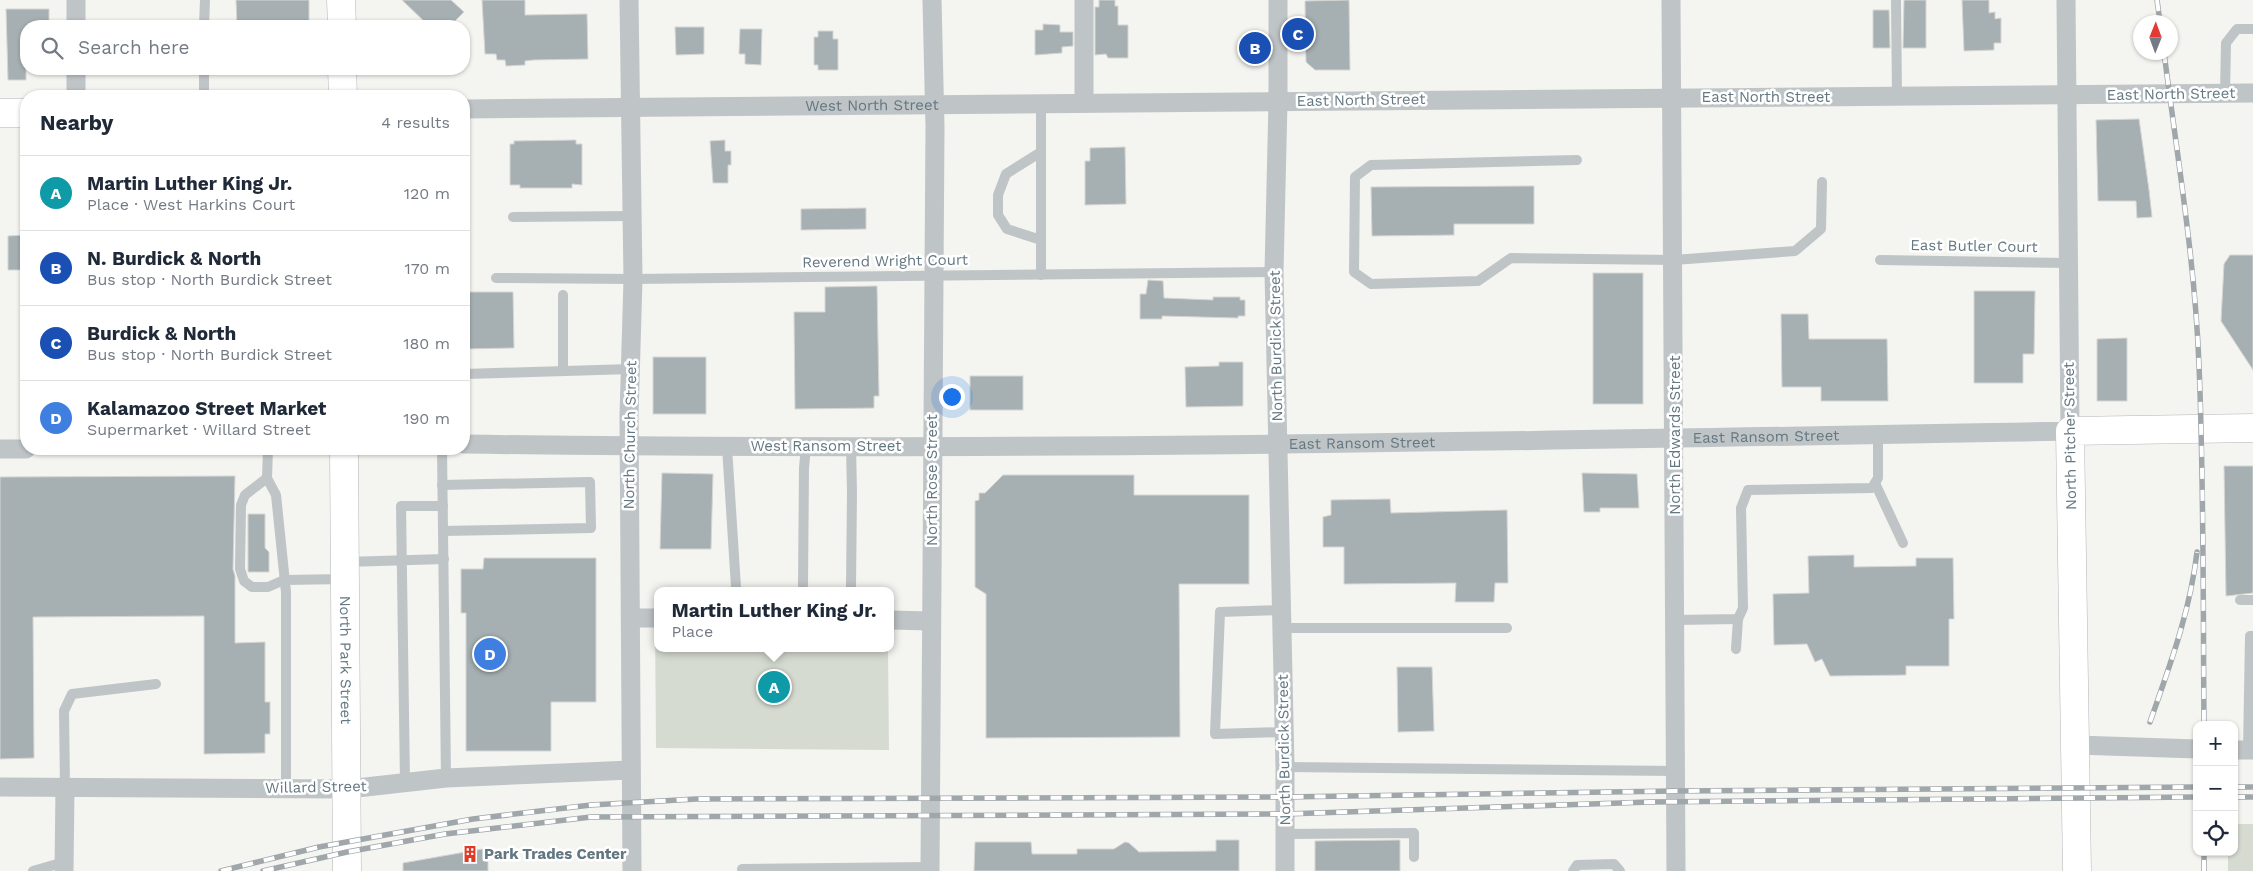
<!DOCTYPE html>
<html lang="en">
<head>
<meta charset="utf-8">
<style>
	body { margin:0; font-family:"Work Sans",sans-serif; background:#f2f2f3; color:#1f2937 }
	.controls { position:absolute; right:15px; bottom:15px; display:grid; overflow:hidden; border-radius:10px; box-shadow:0 1px 4px #0004 }
	.controls button { width:45px; height:45px; display:grid; place-items:center; padding:0; border:0; border-bottom:1px solid #e0e1e3; background:#fff; color:#1f2937; font:25px sans-serif }
	.compass { position:absolute; left:2133px; top:15px; width:45px; height:45px; border-radius:50%; background:#fff; box-shadow:0 1px 4px #0004; rotate:1deg }
	.you { position:absolute; left:951px; top:396px; width:18px; height:18px; margin:-12px; border:4px solid #fff; border-radius:50%; background:#1a73e8; box-shadow:0 0 0 8px #1a73e833 }
	.badge { display:grid; place-items:center; width:32px; height:32px; border-radius:50%; background:#111827; color:#fff; font-size:16px; font-weight:700 }
	.pin { position:absolute; translate:-50% -50%; border:2px solid #fff; box-shadow:0 1px 5px #0006 }
	.popup { position:absolute; left:654px; top:587px; width:240px; height:65px; box-sizing:border-box; display:grid; place-content:center; border-radius:10px; background:#fff; filter:drop-shadow(0 1px 4px #0005); font-size:16px; white-space:nowrap; color:#747a83 }
	.popup b { font-size:19px; color:#1f2937 }
	.popup::after { content:''; position:absolute; left:50%; top:100%; margin-left:-10px; border:10px solid transparent; border-top-color:#fff }
	.list { margin:0; padding:0; list-style:none }
	h2 { display:flex; justify-content:space-between; align-items:center; height:65px; margin:0; padding:0 20px; font-size:21px }
	h2 small { font-size:16px; font-weight:400; color:#747a83 }
	.list li { display:grid; grid-template-columns:32px 1fr auto; gap:15px; align-items:center; box-sizing:border-box; height:75px; padding:0 20px; border-top:1px solid #e0e1e3 }
	.list b { display:block; font-size:19px; white-space:nowrap }
	.list p { margin:0; font-size:16px; white-space:nowrap; color:#747a83 }
	.list em { font-size:16px; font-style:normal; color:#747a83 }
	.icon { flex:none; width:28px; height:28px; fill:none; stroke:currentColor; stroke-width:2; stroke-linecap:round; stroke-linejoin:round }
	.map { position:relative; flex:none; width:2253px; height:871px; overflow:hidden }
	.search { position:absolute; background:#fff; box-shadow:0 1px 4px #0004; left:20px; top:20px; width:450px; height:55px; display:flex; align-items:center; gap:12px; box-sizing:border-box; padding:0 18px; border-radius:20px; color:#747a83; font-size:19px }
	.panel { position:absolute; background:#fff; box-shadow:0 1px 4px #0004; left:20px; top:90px; width:450px; height:365px; border-radius:20px }
	.map>svg:first-child { display:block }
</style>
</head>
<body>
<div class="map">
<svg width="2253" height="871" viewBox="0 0 2253 871">
	<rect width="100%" height="100%" fill="#f4f4f0"/>
	<!-- green -->
	<g fill="#d6dbd1">
		<polygon points="655,618 658,618 658,648 888,648 889,750 656,748"/>
		<polygon points="2234,824 2253,824 2253,871 2228,871 2228,852 2234,852"/>
	</g>
	<!-- building -->
	<g fill="#a6b0b3" stroke="#d5d5d3">
		<polygon points="236,0 309,0 309,26 237,26"/>
		<polygon points="402,0 451,0 464,12 450,26 429,26"/>
		<polygon points="482,0 525,0 525,15 587,14 588,59 533,60 525,61 525,65 506,66 505,60 497,60 496,54 485,54"/>
		<polygon points="1099,0 1115,0 1115,6 1118,6 1118,25 1128,25 1128,58 1108,58 1106,54 1095,55 1095,7 1099,7"/>
		<polygon points="1349,0 1350,70 1315,70 1306,62 1305,1"/>
		<polygon points="1904,0 1926,0 1926,48 1903,48"/>
		<polygon points="1962,0 1989,0 1989,13 1995,12 1995,19 2001,18 2001,43 1994,43 1994,50 1964,51"/>
		<polygon points="6,9 49,9 49,26 26,26 26,80 8,80"/>
		<polygon points="1873,10 1889,10 1890,48 1873,48"/>
		<polygon points="1043,24 1060,25 1060,32 1073,32 1073,46 1062,47 1062,53 1035,55 1035,30 1043,30"/>
		<polygon points="675,27 704,27 704,54 676,55"/>
		<polygon points="740,29 762,29 761,65 745,64 745,54 739,54"/>
		<polygon points="818,31 833,31 833,39 838,39 838,70 818,70 818,65 814,65 814,37 818,37"/>
		<polygon points="2139,119 2149,190 2152,217 2137,218 2136,201 2098,201 2096,120"/>
		<polygon points="576,140 576,144 582,144 582,185 572,184 572,188 520,188 520,185 510,185 510,144 514,144 514,141"/>
		<polygon points="725,140 725,151 731,151 731,165 728,165 728,183 713,183 710,141"/>
		<polygon points="1125,147 1126,204 1085,205 1085,161 1090,161 1090,148"/>
		<polygon points="1534,186 1534,224 1454,224 1454,235 1372,236 1371,187"/>
		<polygon points="866,208 866,229 801,230 801,209"/>
		<polygon points="26,235 26,270 8,270 8,236"/>
		<polygon points="2230,255 2253,255 2253,370 2221,321 2224,264"/>
		<rect x="1593" y="273" width="50" height="131"/>
		<polygon points="1148,280 1163,281 1164,298 1213,300 1213,297 1240,297 1240,300 1245,300 1245,316 1238,316 1238,318 1162,316 1162,319 1140,319 1140,294 1146,294"/>
		<polygon points="877,286 879,396 874,396 874,408 795,409 794,312 825,312 825,287"/>
		<polygon points="1974,291 2035,291 2034,354 2023,354 2023,383 1974,383"/>
		<polygon points="464,292 513,292 514,348 464,349"/>
		<polygon points="1781,314 1808,314 1809,339 1887,339 1888,401 1821,401 1821,387 1782,387"/>
		<polygon points="2127,338 2127,401 2097,401 2097,339"/>
		<rect x="653" y="357" width="53" height="57"/>
		<polygon points="1219,362 1243,362 1243,406 1186,407 1185,367 1219,366"/>
		<rect x="970" y="376" width="53" height="34"/>
		<polygon points="2224,466 2253,466 2253,593 2226,596"/>
		<polygon points="662,473 713,474 711,549 660,549"/>
		<polygon points="1582,473 1637,474 1639,508 1600,508 1600,512 1584,512"/>
		<polygon points="1003,475 1134,475 1134,495 1249,495 1249,584 1179,584 1180,737 986,738 986,594 975,587 975,501 979,500 979,493 985,493"/>
		<polygon points="235,476 233,569 235,576 235,643 265,642 265,702 270,702 270,734 265,734 265,753 204,754 204,616 33,617 34,758 0,759 0,477"/>
		<polygon points="1390,499 1391,513 1507,510 1508,583 1495,583 1494,602 1455,602 1456,583 1344,584 1344,547 1323,547 1323,517 1331,515 1331,500"/>
		<polygon points="248,514 265,514 265,548 269,552 269,572 248,572"/>
		<polygon points="1854,555 1854,567 1916,566 1916,558 1953,558 1954,619 1949,619 1949,666 1906,666 1906,675 1830,676 1822,659 1815,662 1807,644 1774,645 1773,594 1809,593 1808,556"/>
		<polygon points="484,558 596,558 596,702 551,702 551,751 466,751 466,613 461,613 461,569 483,569"/>
		<polygon points="1397,667 1432,667 1434,731 1398,732"/>
		<polygon points="1216,840 1239,840 1239,871 974,871 975,842 1031,842 1032,854 1077,854 1077,849 1114,849 1125,842 1129,843 1139,852 1216,851"/>
		<polygon points="1400,840 1400,871 1315,871 1315,841"/>
		<polygon points="488,848 488,871 403,871 403,863"/>
	</g>
	<g fill="none" stroke-linecap="round" stroke-linejoin="round">
		<!-- secondary casing -->
		<g stroke="#b1b8bb" stroke-width="29">
			<g id="secondary">
				<polyline points="0,113 26,113"/>
				<polyline points="2077,871 2070,431 2253,428"/>
			</g>
		</g>
		<!-- primary casing -->
		<g stroke="#b2b7ba" stroke-width="29">
			<g id="primary">
				<polyline points="341,0 342,26"/>
				<polyline points="342,69 343,96"/>
				<path id="s3" d="M344 449 347 871"/>
			</g>
		</g>
		<!-- lane -->
		<g stroke="#bfc4c6" stroke-width="10">
			<polyline points="1896,0 1897,96"/>
			<polyline points="204,26 205,0"/>
			<polyline points="2225,93 2226,43 2237,29 2253,29"/>
			<polyline points="204,96 204,69"/>
			<polyline points="1577,160 1371,165 1355,177 1354,272 1371,284 1478,281 1511,258 1674,260 1795,251 1821,229 1822,182"/>
			<polyline points="513,217 632,216"/>
			<polyline points="1041,240 1007,229 998,215 998,195 1006,174 1041,152"/>
			<polyline points="1880,260 2068,263"/>
			<polyline points="1041,275 1041,103"/>
			<polyline points="496,278 633,279 1274,272"/>
			<polyline points="563,295 563,371"/>
			<polyline points="464,374 631,369"/>
			<polyline points="851,446 852,493 851,586"/>
			<polyline points="727,447 736,587"/>
			<polyline points="268,449 267,478 276,495 286,592 286,789"/>
			<polyline points="442,449 446,778"/>
			<polyline points="267,478 245,495 241,505 240,569 244,581 252,587 268,587 284,580 344,579"/>
			<polyline points="1875,483 1903,543"/>
			<polyline points="442,485 590,482 591,528 443,531"/>
			<polyline points="346,562 444,559"/>
			<polyline points="803,585 804,468 806,446"/>
			<polyline points="2240,600 2253,600"/>
			<polyline points="1282,610 1220,612 1215,734 1284,732"/>
			<polyline points="1676,620 1738,619 1743,608 1741,508 1748,490 1872,488 1878,478 1878,435"/>
			<polyline points="1282,628 1507,628"/>
			<polyline points="1736,649 1738,619"/>
			<polyline points="2248,750 2250,636 2253,636"/>
			<polyline points="1285,767 1676,771"/>
			<polyline points="405,782 401,506 443,506"/>
			<polyline points="65,787 64,711 72,694 156,684"/>
			<polyline points="1285,834 1414,833 1414,857"/>
			<polyline points="742,869 930,867"/>
			<polyline points="33,871 64,862"/>
			<polyline points="1573,871 1577,865 1614,864 1620,871"/>
		</g>
		<!-- street -->
		<g stroke="#bfc4c6" stroke-width="19">
			<polyline points="76,0 76,26"/>
			<polyline points="629,0 633,279 629,416 632,871"/>
			<polyline points="1084,0 1084,103"/>
			<polyline points="1278,0 1278,101 1274,272 1285,767 1285,871"/>
			<polyline points="1671,0 1676,871"/>
			<polyline points="76,96 76,69"/>
			<path id="s1" d="M464 109 2253 93"/>
			<path id="s2" d="M464 444C999 452 1535 441 2070 431L2066 0"/>
			<polyline points="0,449 26,449"/>
			<polyline points="631,618 658,618"/>
			<polyline points="890,620 931,621"/>
			<polyline points="2076,745 2197,749"/>
			<polyline points="2234,750 2253,750"/>
			<polyline points="0,787 348,789 446,778 631,770"/>
			<polyline points="64,871 65,787"/>
			<polyline points="930,871 935,127 932,0"/>
		</g>
		<!-- secondary -->
		<use href="#secondary" stroke="#fff" stroke-width="28"/>
		<!-- primary -->
		<use href="#primary" stroke="#fff" stroke-width="28"/>
		<!-- rail casing -->
		<g stroke="#a0a7ab" stroke-width="5.5">
			<g id="rail">
				<polyline points="2157,0 2160,22"/>
				<path d="M2164 52C2177 156 2195 260 2199 365 2204 485 2203 605 2204 725"/>
				<path d="M2150 722C2170 665 2190 612 2197 552"/>
				<polyline points="2234,787 2253,787"/>
				<polyline points="2234,797 2253,797"/>
				<polyline points="221,871 319,847 473,819 591,805 696,799 1285,797 1676,791 2197,787"/>
				<polyline points="263,871 347,852 445,834 591,817 1285,814 1650,802 2197,797"/>
				<polyline points="2204,871 2204,852"/>
			</g>
		</g>
		<!-- rail -->
		<use href="#rail" stroke="#fff" stroke-width="4" stroke-dasharray="11" stroke-linecap="butt"/>
	</g>
	<!-- icons -->
	<defs>
		<g id="building-bare" transform="scale(1.35)"><path d="M-4-6H4V6H1V3H-1V6H-4ZM-2.5-4.3h1.7v1.8h-1.7ZM.8-4.3h1.7v1.8H.8ZM-2.5-1h1.7V.8h-1.7ZM.8-1h1.7V.8H.8Z" fill="#e03924" stroke="#fff" stroke-width="2.5" paint-order="stroke"/></g>
	</defs>
	<g fill-rule="evenodd">
		<use href="#building-bare" x="470" y="854"/>
	</g>
	<g text-anchor="middle" dominant-baseline="central" stroke-width="5" stroke-linejoin="round" paint-order="stroke">
		<!-- street labels -->
		<g font-size="15" fill="#637781" stroke="#fff">
			<text transform="translate(2171 94) rotate(-1)">East North Street</text>
			<text x="1766" y="97">East North Street</text>
			<text transform="translate(1361 100) rotate(-1)">East North Street</text>
			<text stroke="none"><textPath href="#s1" startOffset="408">West North Street</textPath></text>
			<text transform="translate(1974 246) rotate(1)">East Butler Court</text>
			<text transform="translate(885 261) rotate(-1)">Reverend Wright Court</text>
			<text transform="translate(1276 346) rotate(-91)">North Burdick Street</text>
			<text transform="translate(630 435) rotate(-89)">North Church Street</text>
			<text transform="translate(1675 435) rotate(-90)">North Edwards Street</text>
			<text transform="translate(2070 436) rotate(-91)">North Pitcher Street</text>
			<text stroke="none"><textPath href="#s2" startOffset="1302">East Ransom Street</textPath></text>
			<text stroke="none"><textPath href="#s2" startOffset="898">East Ransom Street</textPath></text>
			<text x="826" y="446">West Ransom Street</text>
			<text transform="translate(932 480) rotate(-90)">North Rose Street</text>
			<text stroke="none"><textPath href="#s3" startOffset="211">North Park Street</textPath></text>
			<text transform="translate(1284 750) rotate(-91)">North Burdick Street</text>
			<text transform="translate(316 787) rotate(-1)">Willard Street</text>
		</g>
		<!-- poi labels -->
		<g font-size="15" font-weight="bold" fill="#637781" stroke="#fff" text-anchor="start">
			<text x="484" y="854">Park Trades Center</text>
		</g>
	</g>
</svg>
<div class="controls">
<button>+</button>
<button>−</button>
<button><svg class="icon" aria-label="locate" viewBox="0 0 24 24"><circle cx="12" cy="12" r="6"/><path d="M12 2v4M12 18v4M2 12h4M18 12h4"/></svg></button>
</div>
<svg class="compass" viewBox="-18 -18 36 36"><path d="M0-13l5 13h-10z" fill="#e53935"/><path d="M0 13l5-13h-10z" fill="#747a83"/></svg>
<div class="you"></div>
<div class="pin badge" style="left:774px;top:687px;background:#0f9aa8">A</div>
<div class="popup"><b>Martin Luther King Jr.</b>Place</div>
<div class="pin badge" style="left:1255px;top:48px;background:#1a4fb4">B</div>
<div class="pin badge" style="left:1298px;top:34px;background:#1a4fb4">C</div>
<div class="pin badge" style="left:490px;top:654px;background:#3f7fe0">D</div>
<div class="search"><svg class="icon" aria-label="search" viewBox="0 0 24 24"><circle cx="10" cy="10" r="6"/><path d="M15 15l6 6"/></svg>Search here</div>
<section class="panel">
<h2>Nearby<small>4 results</small></h2>
<ul class="list">
<li><span class="badge" style="background:#0f9aa8">A</span><div><b>Martin Luther King Jr.</b><p>Place · West Harkins Court</p></div><em>120 m</em></li>
<li><span class="badge" style="background:#1a4fb4">B</span><div><b>N. Burdick &amp; North</b><p>Bus stop · North Burdick Street</p></div><em>170 m</em></li>
<li><span class="badge" style="background:#1a4fb4">C</span><div><b>Burdick &amp; North</b><p>Bus stop · North Burdick Street</p></div><em>180 m</em></li>
<li><span class="badge" style="background:#3f7fe0">D</span><div><b>Kalamazoo Street Market</b><p>Supermarket · Willard Street</p></div><em>190 m</em></li>
</ul>
</section>
</div>
</body>
</html>
